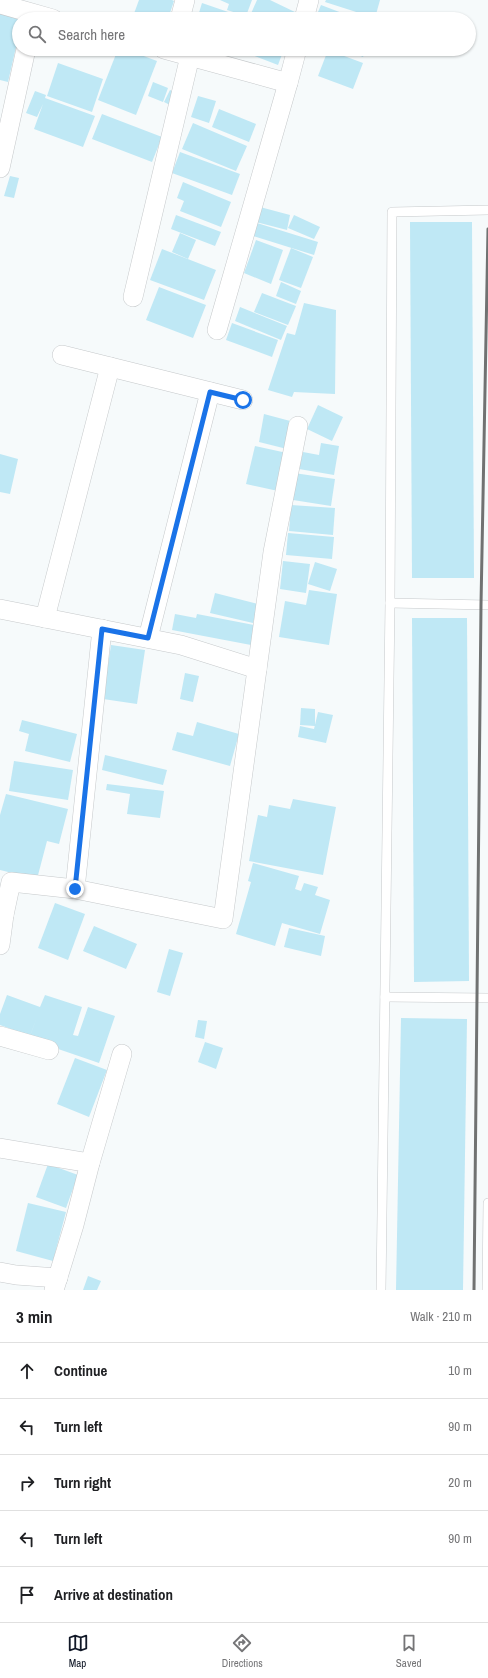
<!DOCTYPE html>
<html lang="en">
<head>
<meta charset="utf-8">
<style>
	body { margin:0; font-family:"Archivo Narrow",sans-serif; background:#f6f6f6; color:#202124 }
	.stop { position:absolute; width:12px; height:12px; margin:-9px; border:3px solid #1a73e8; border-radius:50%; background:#fff }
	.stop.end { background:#1a73e8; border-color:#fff; box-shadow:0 1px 4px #0008 }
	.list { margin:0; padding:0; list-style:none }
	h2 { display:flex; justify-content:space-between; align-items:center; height:52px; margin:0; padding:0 16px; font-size:17px }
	h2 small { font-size:13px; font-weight:400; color:#757577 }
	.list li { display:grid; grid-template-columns:26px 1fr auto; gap:12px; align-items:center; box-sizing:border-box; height:56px; padding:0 16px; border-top:1px solid #e0e0e0 }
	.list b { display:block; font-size:15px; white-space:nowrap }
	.list em { font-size:13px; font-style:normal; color:#757577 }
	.icon { flex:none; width:22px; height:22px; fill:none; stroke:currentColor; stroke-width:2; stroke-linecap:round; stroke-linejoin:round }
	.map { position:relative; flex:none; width:488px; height:1290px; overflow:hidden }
	.search { position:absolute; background:#fff; box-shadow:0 1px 3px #0004; left:12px; right:12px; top:12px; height:44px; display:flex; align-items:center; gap:10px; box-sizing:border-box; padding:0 14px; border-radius:22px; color:#757577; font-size:15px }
	.sheet { height:332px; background:#fff }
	nav { display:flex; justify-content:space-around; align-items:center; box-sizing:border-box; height:56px; border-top:1px solid #e0e0e0; background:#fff; font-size:11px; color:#757577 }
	nav a { display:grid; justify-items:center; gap:2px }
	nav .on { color:#111827 }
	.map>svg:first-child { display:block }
</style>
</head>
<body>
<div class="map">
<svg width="488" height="1290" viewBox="0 0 488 1290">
	<rect width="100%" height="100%" fill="#f6fafb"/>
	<!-- building -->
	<g fill="#bfe8f5">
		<polygon points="139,0 172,0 174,1 168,19 132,19"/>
		<polygon points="220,0 252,0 246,16 227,10 229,4"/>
		<polygon points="257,0 270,0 297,13 294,19 252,19 249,18"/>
		<polygon points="326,0 380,0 375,18 325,2"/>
		<polygon points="202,3 234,14 232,19 206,19 198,16"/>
		<polygon points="321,5 342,13 340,19 315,19"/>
		<polygon points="0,10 19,19 19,34 8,82 0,80"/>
		<polygon points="351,12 369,19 348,19"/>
		<polygon points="118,49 125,49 157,61 136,115 98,100"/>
		<polygon points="240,49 284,49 278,65 239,50"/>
		<polygon points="343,49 366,49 363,57"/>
		<polygon points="328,50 363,63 353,89 318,76"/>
		<polygon points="58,63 103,79 92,112 47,96"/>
		<polygon points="153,82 168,88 163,102 148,96"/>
		<polygon points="170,90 176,93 170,105 164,102"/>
		<polygon points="35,91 46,95 45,98 95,116 83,147 34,129 43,104 37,117 26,113"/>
		<polygon points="198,96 216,101 209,123 191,117"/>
		<polygon points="219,109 256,124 249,142 212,127"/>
		<polygon points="102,114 162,137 152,162 92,139"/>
		<polygon points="193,123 247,146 236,171 182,149"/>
		<polygon points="180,152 240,174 232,195 172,173"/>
		<polygon points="10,176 19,178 14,198 4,196"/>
		<polygon points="183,182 231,202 221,227 180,211 184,201 177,198"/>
		<polygon points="260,207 290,215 287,230 256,222"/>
		<polygon points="176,215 221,232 215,246 171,229"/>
		<polygon points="294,215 320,227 314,239 288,228"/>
		<polygon points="410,222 472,222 474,578 412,578"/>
		<polygon points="257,223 318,242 314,255 253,236"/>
		<polygon points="180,233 196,240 188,259 172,252"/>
		<polygon points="256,240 283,250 271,284 244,273"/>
		<polygon points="291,248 313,257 301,288 279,280"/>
		<polygon points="162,249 216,270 204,300 150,280"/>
		<polygon points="281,282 301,291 296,304 276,296"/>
		<polygon points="159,287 206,305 193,338 146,320"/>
		<polygon points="262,293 296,306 288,325 254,312"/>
		<polygon points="304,303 336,310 335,394 294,392 292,397 268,390 287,333 295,335"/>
		<polygon points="240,307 287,326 281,340 235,321"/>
		<polygon points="232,323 278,340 272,357 226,340"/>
		<polygon points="318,405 343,417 332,441 307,429"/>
		<polygon points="264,414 294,422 287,449 259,442"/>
		<polygon points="321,443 339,446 334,475 299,469 303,452 319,455"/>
		<polygon points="255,446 287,453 278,491 246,484"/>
		<polygon points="0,454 18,459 10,494 0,492"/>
		<polygon points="294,473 335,479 331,506 293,500 295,488"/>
		<polygon points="291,505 335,508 333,535 289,531"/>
		<polygon points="288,533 334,537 332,559 286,555"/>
		<polygon points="283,561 310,564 306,593 280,589"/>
		<polygon points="315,562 337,569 330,591 308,584"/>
		<polygon points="309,590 337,594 329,645 279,637 285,601 306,605"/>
		<polygon points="215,593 258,604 253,623 210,613"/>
		<polygon points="175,614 196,618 197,614 254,625 251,645 172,630"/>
		<polygon points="412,618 467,618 469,981 414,982"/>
		<polygon points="111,645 145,650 137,704 103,699"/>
		<polygon points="185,673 199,676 193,702 180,699"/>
		<polygon points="301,708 315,709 315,726 300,725"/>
		<polygon points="318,712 333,715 326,743 298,737 300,726 314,729"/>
		<polygon points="22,720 77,734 70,762 25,751 29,734 19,731"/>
		<polygon points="197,722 239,734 230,766 172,750 177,732 193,736"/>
		<polygon points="105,755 167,770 163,785 102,770"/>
		<polygon points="14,761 73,770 68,800 9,791"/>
		<polygon points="107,784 164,791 160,818 127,814 130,794 106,790"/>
		<polygon points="6,794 68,809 59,844 47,841 37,879 0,870 0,815"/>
		<polygon points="293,799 336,807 323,875 249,861 258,815 267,817 269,805 290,809"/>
		<polygon points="253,863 299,876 295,889 301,891 304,883 318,887 315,895 330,900 320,934 282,923 275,946 236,934 251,882 248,881"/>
		<polygon points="55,903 85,914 68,960 38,948"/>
		<polygon points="94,926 137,944 126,969 83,951"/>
		<polygon points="289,928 325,936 321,956 284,947"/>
		<polygon points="169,949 183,953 170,996 157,992"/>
		<polygon points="7,995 40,1007 45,995 82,1007 73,1035 78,1036 88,1007 115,1016 99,1063 29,1039 38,1014 30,1036 0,1025 0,1014"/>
		<polygon points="401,1018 467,1019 463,1290 396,1290"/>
		<polygon points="198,1020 207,1021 204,1039 195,1037"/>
		<polygon points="205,1042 223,1048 216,1069 198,1062"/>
		<polygon points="75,1058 107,1070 89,1117 57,1104"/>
		<polygon points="48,1164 78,1175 66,1208 36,1197"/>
		<polygon points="28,1203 66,1212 53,1261 16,1251"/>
		<polygon points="88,1276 101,1281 97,1290 83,1290"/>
	</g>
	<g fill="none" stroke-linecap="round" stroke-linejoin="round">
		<!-- service casing -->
		<g stroke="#c6c9cb" stroke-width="10">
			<g id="service">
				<polyline points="390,603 488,605"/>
				<polyline points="385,997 488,998"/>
				<polyline points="381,1290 390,603 392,212 488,210"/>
				<polyline points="487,1290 488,1203"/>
			</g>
		</g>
		<!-- minor casing -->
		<g stroke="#c6c9cb" stroke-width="20">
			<g id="minor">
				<polyline points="0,4 53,19"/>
				<polyline points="180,19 185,0"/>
				<polyline points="304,19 309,0"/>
				<polyline points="164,49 288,83 297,49"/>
				<polyline points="0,168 26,49"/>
				<polyline points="133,297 190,56"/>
				<polyline points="217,330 288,83"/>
				<polyline points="62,355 243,400"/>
				<polyline points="0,609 181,645 257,669"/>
				<polyline points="45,618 110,367"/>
				<polyline points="102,629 75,889 223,919 273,552 298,426"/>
				<polyline points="148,638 210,392"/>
				<polyline points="0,915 4,915 0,945"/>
				<polyline points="4,915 11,882 75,889"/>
				<polyline points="0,1036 49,1050"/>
				<polyline points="0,1148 90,1163"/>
				<polyline points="0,1272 16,1275 58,1278"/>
				<polyline points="54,1290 74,1225 90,1163 122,1054"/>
			</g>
		</g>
		<!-- service -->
		<use href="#service" stroke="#fff" stroke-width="9"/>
		<!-- minor -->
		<use href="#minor" stroke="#fff" stroke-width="19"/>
		<!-- rail -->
		<polyline stroke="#707272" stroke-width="3" points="474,1290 481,605 488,229"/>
	</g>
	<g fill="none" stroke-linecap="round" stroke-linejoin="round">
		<!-- route -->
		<polyline stroke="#1a73e8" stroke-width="5" points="75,889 102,629 148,638 210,392 243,400"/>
	</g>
</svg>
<div class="stop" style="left:243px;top:400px"></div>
<div class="stop end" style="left:75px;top:889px"></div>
<div class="search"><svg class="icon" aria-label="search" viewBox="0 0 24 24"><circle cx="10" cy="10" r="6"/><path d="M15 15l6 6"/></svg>Search here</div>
</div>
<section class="sheet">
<h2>3 min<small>Walk · 210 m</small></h2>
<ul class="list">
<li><svg class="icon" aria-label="ahead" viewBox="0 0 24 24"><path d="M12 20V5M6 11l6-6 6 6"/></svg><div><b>Continue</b></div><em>10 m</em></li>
<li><svg class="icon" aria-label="left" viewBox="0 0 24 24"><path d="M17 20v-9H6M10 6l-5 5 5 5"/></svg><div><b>Turn left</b></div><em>90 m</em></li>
<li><svg class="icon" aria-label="right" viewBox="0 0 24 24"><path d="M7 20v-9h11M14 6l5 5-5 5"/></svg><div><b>Turn right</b></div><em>20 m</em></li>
<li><svg class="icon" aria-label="left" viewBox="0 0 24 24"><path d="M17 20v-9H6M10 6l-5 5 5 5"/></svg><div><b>Turn left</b></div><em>90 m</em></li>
<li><svg class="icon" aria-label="arrive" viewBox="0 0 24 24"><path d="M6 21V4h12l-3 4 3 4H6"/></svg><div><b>Arrive at destination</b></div></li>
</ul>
</section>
<nav>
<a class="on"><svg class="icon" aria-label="map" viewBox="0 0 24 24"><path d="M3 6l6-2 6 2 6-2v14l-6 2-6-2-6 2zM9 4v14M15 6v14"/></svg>Map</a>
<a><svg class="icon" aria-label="directions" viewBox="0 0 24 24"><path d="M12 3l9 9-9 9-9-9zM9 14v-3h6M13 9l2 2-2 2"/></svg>Directions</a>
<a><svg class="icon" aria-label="saved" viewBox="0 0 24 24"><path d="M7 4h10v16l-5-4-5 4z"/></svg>Saved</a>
</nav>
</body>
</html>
